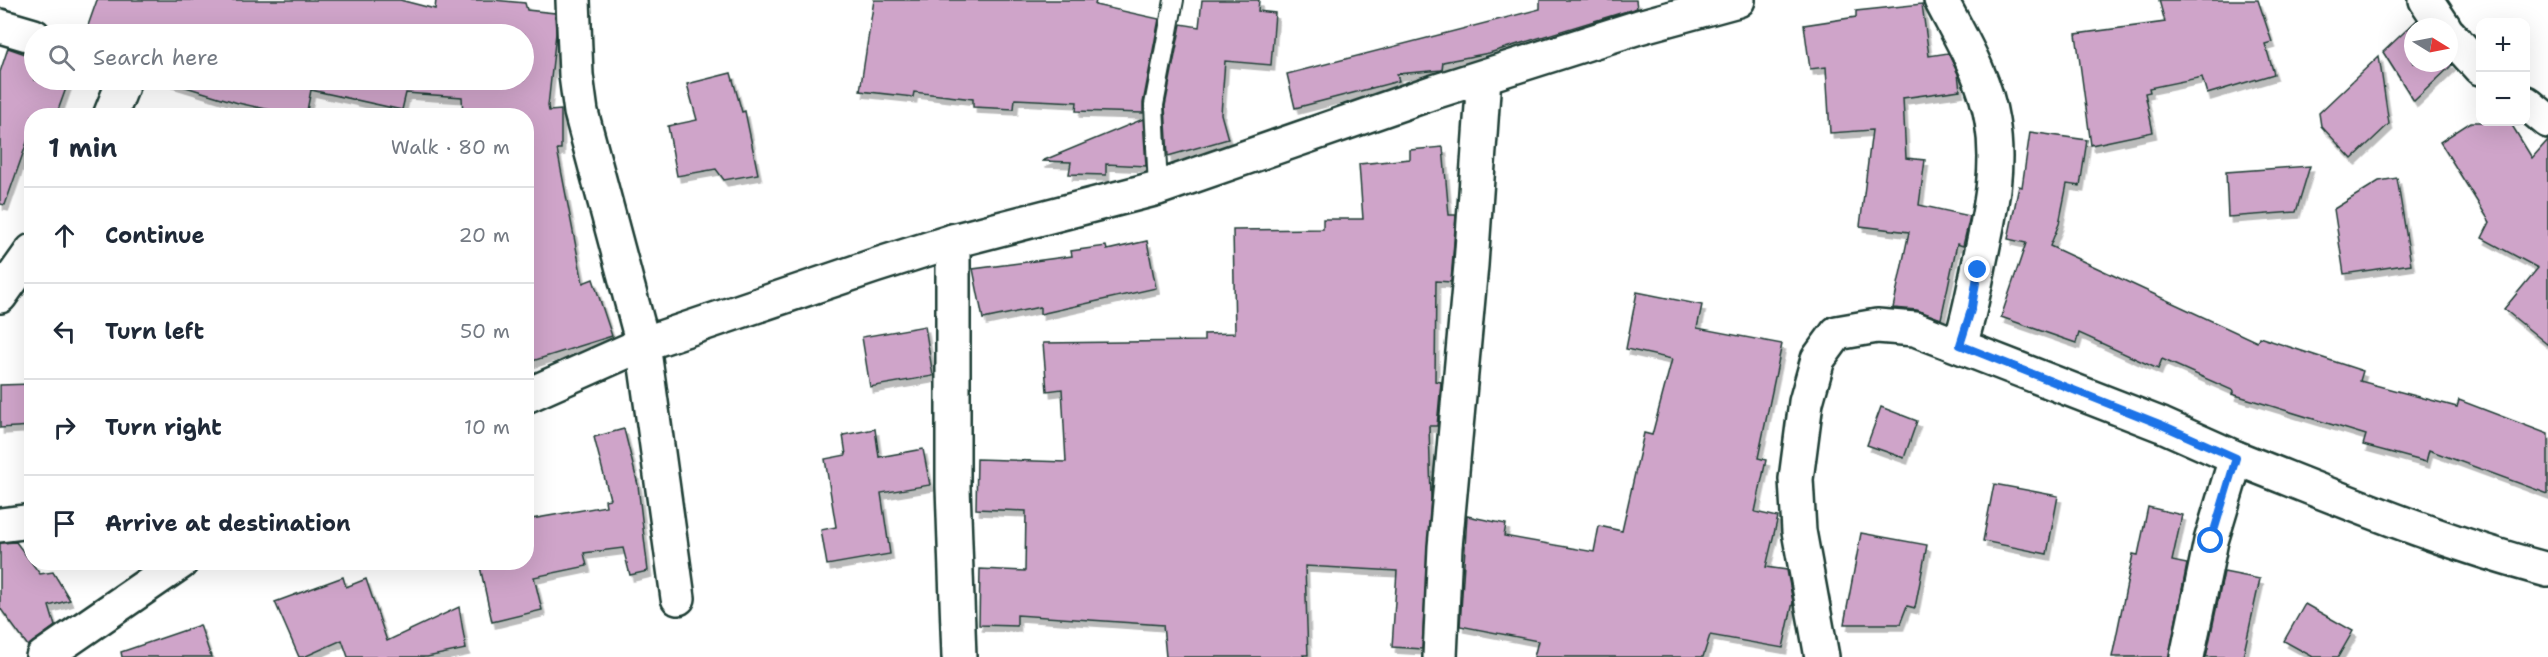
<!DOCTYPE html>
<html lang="en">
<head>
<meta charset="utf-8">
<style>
	body { margin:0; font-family:"Shantell Sans",sans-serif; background:#f6f6f7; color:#1f2937 }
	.controls { position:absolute; right:18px; top:18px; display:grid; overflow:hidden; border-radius:12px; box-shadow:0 6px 24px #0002 }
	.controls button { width:54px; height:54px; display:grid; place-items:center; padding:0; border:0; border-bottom:2px solid #e0e1e3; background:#fff; color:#1f2937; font:30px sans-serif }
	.compass { position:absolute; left:2404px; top:18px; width:54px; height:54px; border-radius:50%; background:#fff; box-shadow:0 6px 24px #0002; rotate:100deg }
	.stop { position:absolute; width:18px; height:18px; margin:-14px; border:4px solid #1a73e8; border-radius:50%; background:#fff }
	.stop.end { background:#1a73e8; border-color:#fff; box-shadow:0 2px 6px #0008 }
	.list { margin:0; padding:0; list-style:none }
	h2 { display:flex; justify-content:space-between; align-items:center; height:78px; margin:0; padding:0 24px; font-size:26px }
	h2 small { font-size:20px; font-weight:400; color:#747a83 }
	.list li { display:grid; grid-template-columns:39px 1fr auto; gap:18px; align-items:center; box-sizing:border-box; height:96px; padding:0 24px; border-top:2px solid #e0e1e3 }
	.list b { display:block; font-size:22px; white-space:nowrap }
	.list em { font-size:20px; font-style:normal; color:#747a83 }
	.icon { flex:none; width:33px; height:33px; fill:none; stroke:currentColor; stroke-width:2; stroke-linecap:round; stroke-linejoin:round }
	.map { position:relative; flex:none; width:2548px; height:657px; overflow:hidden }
	.search { position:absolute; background:#fff; box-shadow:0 6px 24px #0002; left:24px; top:24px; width:510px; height:66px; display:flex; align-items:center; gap:15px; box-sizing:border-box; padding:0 21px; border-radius:33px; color:#747a83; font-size:22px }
	.panel { position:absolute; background:#fff; box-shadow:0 6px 24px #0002; left:24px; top:108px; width:510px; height:462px; border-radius:24px }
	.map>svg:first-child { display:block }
</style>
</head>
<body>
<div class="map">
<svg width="2548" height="657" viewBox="0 0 2548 657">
	<defs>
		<filter id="shadow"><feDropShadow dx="3.5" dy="6" stdDeviation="0" flood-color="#0004"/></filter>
	</defs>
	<rect width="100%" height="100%" fill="#fff"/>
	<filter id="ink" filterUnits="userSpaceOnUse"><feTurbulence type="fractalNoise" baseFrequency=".0167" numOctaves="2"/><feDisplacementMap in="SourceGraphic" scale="12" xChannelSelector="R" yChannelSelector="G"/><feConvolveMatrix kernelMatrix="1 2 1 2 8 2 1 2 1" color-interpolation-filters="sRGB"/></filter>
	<g filter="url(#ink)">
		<!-- building -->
		<g fill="#cfa4c9" stroke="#1f3d34" stroke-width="1.5" filter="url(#shadow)">
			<polygon points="97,0 400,0 435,9 436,0 494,0 525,3 527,10 555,13 556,33 548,106 549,111 561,110 561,149 557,149 583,283 593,279 612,336 526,363 526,116 463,116 462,97 406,93 402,110 311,90 306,116 298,116 238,103 163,80 524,80 524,34 85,34"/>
			<polygon points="874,0 1096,0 1095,5 1159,19 1143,103 1143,113 1076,111 1077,102 1015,99 1014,109 973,107 973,99 914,92 913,97 860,91"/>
			<polygon points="1202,0 1259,0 1258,11 1275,13 1271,65 1225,61 1221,114 1228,139 1168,156 1165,106 1181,24 1199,27"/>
			<polygon points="1540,0 1636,0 1637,8 1489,53 1443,62 1442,70 1397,74 1399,81 1295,108 1287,74 1540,9"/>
			<polygon points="2159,0 2258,0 2272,42 2265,44 2274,74 2207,94 2202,77 2149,88 2150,92 2145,93 2153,132 2091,145 2076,34 2165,22"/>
			<polygon points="1922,4 1929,56 1948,53 1958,74 1960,90 1903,98 1906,158 1925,160 1919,205 1970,216 1963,246 1957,244 1941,319 1917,310 1893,308 1909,232 1860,226 1872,130 1830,133 1826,67 1810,69 1804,25 1856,17 1856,11"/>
			<polygon points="2417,20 2421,27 2413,27 2413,63 2449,62 2452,65 2414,101 2383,52"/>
			<polygon points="8,48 34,57 34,80 69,80 56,116 32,116 32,128 5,205 0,204 0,72"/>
			<polygon points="2379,56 2389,124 2352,159 2321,126 2319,113"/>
			<polygon points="731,73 742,112 745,111 758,174 724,180 716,169 677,176 668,126 697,120 687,84"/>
			<polygon points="1143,119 1146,166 1106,164 1106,175 1069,174 1071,162 1042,161"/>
			<polygon points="2471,122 2510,122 2532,158 2548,140 2548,345 2504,309 2538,268 2482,238 2490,222 2440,142"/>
			<polygon points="2030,132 2087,140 2080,186 2067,184 2059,224 2050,246 2257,342 2259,337 2363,371 2360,381 2457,407 2459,400 2548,434 2548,494 2429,450 2426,462 2363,445 2366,435 2232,394 2234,391 2162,359 2158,369 2079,333 2076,343 2001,317 2026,243 2008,239 2019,186 2022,187"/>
			<polygon points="1443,147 1449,215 1456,215 1451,282 1436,281 1435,381 1441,382 1437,426 1429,426 1431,497 1422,649 1392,647 1397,571 1305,566 1308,655 1303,655 1304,657 1166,657 1163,625 1017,615 1017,626 979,625 980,569 1025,571 1026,511 976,509 977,459 1066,462 1062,389 1047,391 1043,343 1204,341 1204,334 1235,333 1233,230 1323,229 1323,219 1363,219 1359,164 1410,159 1410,150"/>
			<polygon points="2310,166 2296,212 2228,217 2226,172"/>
			<polygon points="2397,178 2411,264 2344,274 2334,209 2379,181"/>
			<polygon points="1147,241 1156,288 1040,314 1040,307 983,319 973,269 1072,256 1071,251 1106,246 1107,250"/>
			<polygon points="1637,292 1702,305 1697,328 1782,344 1758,458 1766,460 1755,512 1778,517 1766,567 1787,570 1793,602 1783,648 1710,635 1703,657 1534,657 1538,641 1460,626 1467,516 1506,524 1504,536 1594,552 1599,526 1622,531 1644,433 1652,435 1672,359 1626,349"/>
			<polygon points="925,326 933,376 870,387 862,337"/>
			<polygon points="32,384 32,426 0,428 0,385"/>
			<polygon points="1881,407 1917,421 1904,458 1867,445"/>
			<polygon points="624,429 638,485 648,571 630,575 623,548 584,553 587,566 534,577 542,610 492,622 479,562 526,562 526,520 606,506 605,500 610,499 594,437"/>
			<polygon points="875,429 879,457 923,449 930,485 881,493 890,554 827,565 821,530 836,527 825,459 846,455 843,435"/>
			<polygon points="1994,484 2058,496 2047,554 1983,541"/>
			<polygon points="2148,507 2182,515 2172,561 2187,564 2169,657 2112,657 2133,554 2138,555"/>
			<polygon points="1861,533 1927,545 1915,608 1907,606 1900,624 1844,624"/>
			<polygon points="16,542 40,574 53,572 70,600 49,606 55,626 28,646 0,608 0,543"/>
			<polygon points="2224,572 2260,579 2243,657 2206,657"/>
			<polygon points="343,577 346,587 366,579 387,641 459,607 466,649 427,657 348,657 342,640 304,657 299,657 275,602"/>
			<polygon points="2305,604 2353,631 2338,657 2313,657 2284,641"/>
			<polygon points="200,625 211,657 122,657 121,652"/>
		</g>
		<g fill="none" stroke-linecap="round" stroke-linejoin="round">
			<!-- lane casing -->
			<g stroke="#1f3d34" stroke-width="22">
				<polyline id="lane" points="1158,188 1154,105 1174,0"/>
			</g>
			<!-- street casing -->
			<g stroke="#1f3d34" stroke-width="38">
				<g id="street">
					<polyline points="573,0 576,75 581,112 643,344 678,598"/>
					<path d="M1941 0C1961 39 1985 77 1992 121 2001 173 1988 219 1978 270 1973 295 1968 320 1960 345"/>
					<polyline points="2426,0 2444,27"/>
					<polyline points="0,26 34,36"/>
					<polyline points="2449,34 2480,68"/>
					<polyline points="2526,103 2548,121"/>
					<polyline points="110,116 122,86 121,80"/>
					<polyline points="953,241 953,487 959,657"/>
					<polyline points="0,296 32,251"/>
					<polyline points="526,396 643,344 874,266 953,241 1158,188 1434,92 1639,27 1738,0"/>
					<path d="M2236 458C2338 498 2441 542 2548 570"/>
					<polyline points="0,525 32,521"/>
					<polyline points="43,657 181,562"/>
					<polyline points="1440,657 1445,547 1471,265 1484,77"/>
					<polyline points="1822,657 1799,531 1796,479 1806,402 1818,359 1837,333 1877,326 1915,329 2162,425 2236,458 2211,541 2187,657"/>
				</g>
			</g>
			<!-- lane -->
			<use href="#lane" stroke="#fff" stroke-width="18"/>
			<!-- street -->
			<use href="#street" stroke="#fff" stroke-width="33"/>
		</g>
	</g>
	<g fill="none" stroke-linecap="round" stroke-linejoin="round" filter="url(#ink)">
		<!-- route -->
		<polyline stroke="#1a73e8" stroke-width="8" points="1978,270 1972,307 1960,345 2162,425 2236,458 2211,541"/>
	</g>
</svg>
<div class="controls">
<button>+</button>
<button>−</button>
</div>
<svg class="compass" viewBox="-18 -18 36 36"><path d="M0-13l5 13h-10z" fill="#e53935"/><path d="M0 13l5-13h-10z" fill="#747a83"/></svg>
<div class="stop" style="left:2211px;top:541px"></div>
<div class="stop end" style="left:1978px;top:270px"></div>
<div class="search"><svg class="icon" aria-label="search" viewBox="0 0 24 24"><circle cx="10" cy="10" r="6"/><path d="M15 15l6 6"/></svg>Search here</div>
<section class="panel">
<h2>1 min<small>Walk · 80 m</small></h2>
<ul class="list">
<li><svg class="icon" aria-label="ahead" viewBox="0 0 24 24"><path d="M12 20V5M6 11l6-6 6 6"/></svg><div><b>Continue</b></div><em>20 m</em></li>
<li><svg class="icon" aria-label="left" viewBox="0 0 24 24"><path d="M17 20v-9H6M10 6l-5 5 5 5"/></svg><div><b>Turn left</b></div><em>50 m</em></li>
<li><svg class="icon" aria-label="right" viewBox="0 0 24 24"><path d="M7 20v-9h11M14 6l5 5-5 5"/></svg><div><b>Turn right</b></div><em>10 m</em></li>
<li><svg class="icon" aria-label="arrive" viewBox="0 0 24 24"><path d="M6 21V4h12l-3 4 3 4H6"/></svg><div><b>Arrive at destination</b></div></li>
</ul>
</section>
</div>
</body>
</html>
